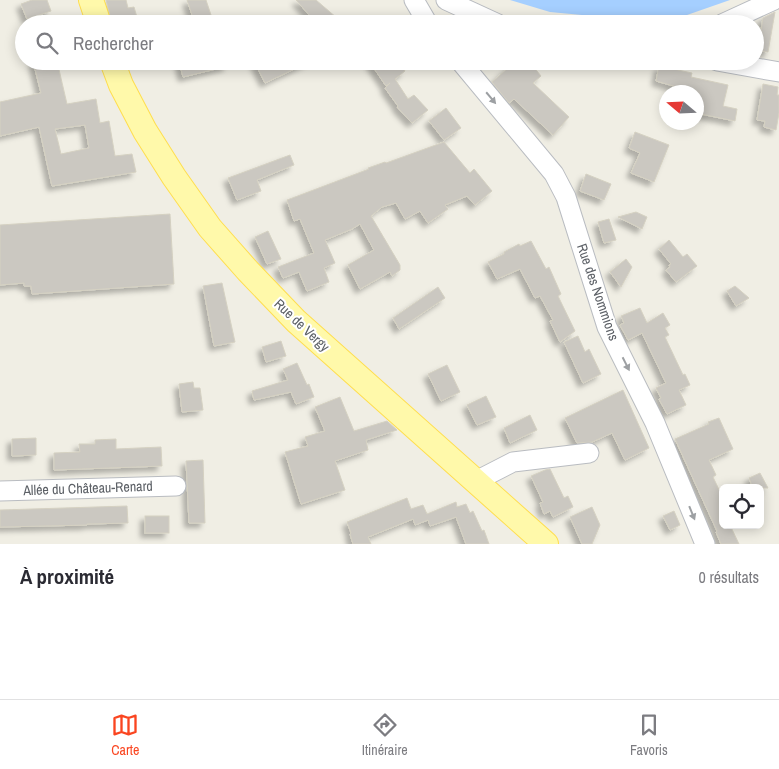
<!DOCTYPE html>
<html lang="fr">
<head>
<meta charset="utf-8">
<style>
	body { margin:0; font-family:"Archivo Narrow",sans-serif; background:#f7f7f7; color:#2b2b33 }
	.controls { position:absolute; right:15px; bottom:15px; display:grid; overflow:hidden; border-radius:8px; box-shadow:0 2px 12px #0003 }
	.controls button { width:45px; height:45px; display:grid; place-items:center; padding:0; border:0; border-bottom:1px solid #e1e1e2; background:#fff; color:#2b2b33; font:25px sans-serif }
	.compass { position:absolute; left:659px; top:85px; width:45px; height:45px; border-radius:50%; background:#fff; box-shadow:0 2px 12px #0003; rotate:289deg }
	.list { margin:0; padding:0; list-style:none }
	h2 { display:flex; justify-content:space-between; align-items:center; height:65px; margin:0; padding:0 20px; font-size:21px }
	h2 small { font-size:16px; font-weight:400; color:#7c7c81 }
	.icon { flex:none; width:28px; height:28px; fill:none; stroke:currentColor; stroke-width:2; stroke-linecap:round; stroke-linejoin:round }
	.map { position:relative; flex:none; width:779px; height:544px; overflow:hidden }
	.search { position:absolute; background:#fff; box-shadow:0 2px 12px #0003; left:15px; right:15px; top:15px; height:55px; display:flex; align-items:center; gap:12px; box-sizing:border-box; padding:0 18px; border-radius:28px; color:#7c7c81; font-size:19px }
	.sheet { height:155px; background:#fff }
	nav { display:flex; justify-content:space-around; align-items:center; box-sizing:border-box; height:70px; border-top:1px solid #e1e1e2; background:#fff; font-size:14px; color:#7c7c81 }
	nav a { display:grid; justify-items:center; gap:2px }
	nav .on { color:#fa4520 }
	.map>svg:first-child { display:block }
</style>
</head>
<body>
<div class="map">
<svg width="779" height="544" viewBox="0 0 779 544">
	<defs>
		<filter id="shadow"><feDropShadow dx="-4.5" dy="4.5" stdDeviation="2.5" flood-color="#0004"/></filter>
	</defs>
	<rect width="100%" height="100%" fill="#f0eee4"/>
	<!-- water -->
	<polygon fill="#a5cfff" points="510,0 730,0 687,15 647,19 603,17 550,12"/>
	<!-- building -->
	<g fill="#cbc8c1" stroke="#d5d1c2" fill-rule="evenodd" filter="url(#shadow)">
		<polygon points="32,0 47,0 51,11 27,19 21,4"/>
		<polygon points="106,0 126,0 128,8 134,7 139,24 112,24"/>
		<polygon points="187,0 206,0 214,24 195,24"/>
		<polygon points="296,0 316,0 344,24 317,24"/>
		<polygon points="775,12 768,52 755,50 755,35 760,36 763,18"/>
		<path d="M33 61H57L67 104 96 99 100 123 109 121 115 156 132 154 136 172 52 186 39 127 0 136V102L41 93ZM85 125 89 148 61 154 55 129Z"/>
		<polygon points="179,61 227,61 228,66 183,77"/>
		<polygon points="254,61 311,61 265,83"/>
		<polygon points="369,61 398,61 405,71 395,79 408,99 414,95 428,110 412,123 397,107 398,106 385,88 390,83 386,86"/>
		<polygon points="516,61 529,61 541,76 533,83 569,117 553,135 514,99 509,103 492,82"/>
		<polygon points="659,66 692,73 691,77 728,85 723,106 737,109 735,121 696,113 698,93 656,81"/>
		<polygon points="763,84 778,87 777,95 779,95 779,113 776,130 764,127 765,121 757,120"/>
		<polygon points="446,108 461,128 444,140 429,121"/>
		<polygon points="635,132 669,145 654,182 631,173 640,153 629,148"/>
		<polygon points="444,142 470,173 474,169 492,191 475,205 467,196 445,205 448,209 428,223 420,211 405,219 396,203 382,207 371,216 400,265 400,270 392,276 390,272 360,289 348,265 374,250 360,224 352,229 325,240 335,263 324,268 329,282 307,291 299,272 283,278 278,267 314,253 300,219 294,221 287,200 369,169 368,168 385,162 386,163"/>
		<polygon points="290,155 294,165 257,180 261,191 237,200 228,178"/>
		<polygon points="586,174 611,184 604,200 580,191"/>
		<polygon points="636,212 647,217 642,229 618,217"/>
		<polygon points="170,214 174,284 32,294 31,286 24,286 24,283 0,285 0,225"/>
		<polygon points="609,219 616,240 604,243 598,222"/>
		<polygon points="268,231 281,259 267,264 255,237"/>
		<polygon points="669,240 683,257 687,254 697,266 676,282 666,270 670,267 669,265 671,264 659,249"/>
		<polygon points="531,241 546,269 549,267 561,294 558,296 575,331 560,342 550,321 553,320 540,296 535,298 520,269 497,279 488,262 504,254 504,252 519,244 520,246"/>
		<polygon points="626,259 632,267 621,287 610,272"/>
		<polygon points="222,283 235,342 214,346 203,286"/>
		<polygon points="735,286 749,298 736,306 727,291"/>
		<polygon points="438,287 445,298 399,329 393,318"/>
		<polygon points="640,308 647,323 663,313 670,325 665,328 669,335 665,337 683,375 685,374 690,385 679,390 686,405 667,414 659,399 661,398 656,388 666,383 642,333 628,340 620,325 624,323 621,316"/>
		<polygon points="578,336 585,352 589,349 601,374 583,383 564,342"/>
		<polygon points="281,341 286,356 266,362 262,347"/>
		<polygon points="297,363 307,385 309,384 314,397 296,404 291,392 254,400 252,391 288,380 283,369"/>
		<polygon points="447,365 460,392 441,401 428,374"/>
		<polygon points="193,382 194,388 200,388 203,410 182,412 179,384"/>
		<polygon points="623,390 649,448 625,460 612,433 592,442 577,443 565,418"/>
		<polygon points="486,396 496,417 477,425 467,405"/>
		<polygon points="340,397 354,431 387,421 397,430 366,440 368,450 335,461 345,490 301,504 285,452 308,446 305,437 325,431 315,407"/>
		<polygon points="530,415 537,430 510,443 504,428"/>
		<polygon points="719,418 733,449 709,460 716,475 713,477 723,498 723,525 730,525 739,544 721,544 716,532 717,531 675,439 709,424 708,422"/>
		<polygon points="36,438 36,455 12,456 12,439"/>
		<polygon points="116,439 116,449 161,447 162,466 54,470 54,453 80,452 79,444 95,444 95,440"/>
		<polygon points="203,460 205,523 189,523 186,461"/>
		<polygon points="550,469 564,498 568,496 573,507 553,517 550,511 544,514 540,503 543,502 531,476 545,470"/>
		<polygon points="760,473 768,488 753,488 749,478"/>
		<polygon points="407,498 411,509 423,505 427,514 456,502 457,507 466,504 470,513 473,511 482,531 484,530 489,544 466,544 456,517 430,526 428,520 415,525 413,519 368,537 371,544 353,544 350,534 351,533 347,522"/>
		<polygon points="127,506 128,523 87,524 87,525 0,527 0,510"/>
		<polygon points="592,507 600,525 592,544 582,544 570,517"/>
		<polygon points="674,511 680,525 670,530 663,516"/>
		<rect x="145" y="516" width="24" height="17"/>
	</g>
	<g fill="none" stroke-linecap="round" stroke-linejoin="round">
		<!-- minor casing -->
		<g stroke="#b9bcc1" stroke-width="21">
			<g id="minor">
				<polyline points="414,0 428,24"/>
				<polyline points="446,0 498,24"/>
				<polyline points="722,24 774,0"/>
				<polyline points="460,61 554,174 566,197 607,327 655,423 705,544"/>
				<polyline points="717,61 779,72"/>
				<polyline points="476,481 513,462 589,453"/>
				<polyline points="0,491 176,486"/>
			</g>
		</g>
		<!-- major casing -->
		<g stroke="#ffde4e" stroke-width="26">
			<g id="major">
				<polyline points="91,0 99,24"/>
				<polyline points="112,61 121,85 145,131 174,177 210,228 248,271 296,321 546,544"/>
			</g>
		</g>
		<!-- minor -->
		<use href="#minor" stroke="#fff" stroke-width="19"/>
		<!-- major -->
		<use href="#major" stroke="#fff9aa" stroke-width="24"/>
	</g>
	<!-- one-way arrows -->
	<defs><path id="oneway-solid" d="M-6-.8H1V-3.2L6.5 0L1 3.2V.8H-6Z" transform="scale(1.25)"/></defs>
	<g fill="#9da0a3">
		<use href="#oneway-solid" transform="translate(491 98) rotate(50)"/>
		<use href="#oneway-solid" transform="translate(626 364) rotate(63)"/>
		<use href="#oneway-solid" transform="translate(692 513) rotate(68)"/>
	</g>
	<g text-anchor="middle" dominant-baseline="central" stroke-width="4" stroke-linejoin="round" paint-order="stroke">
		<!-- street labels -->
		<g font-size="14" fill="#5c6066" stroke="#fff">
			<text transform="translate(598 292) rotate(71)">Rue des Nommions</text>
			<text transform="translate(302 325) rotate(43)">Rue de Vergy</text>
			<text transform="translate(88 488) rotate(-2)">Allée du Château-Renard</text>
		</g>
	</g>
</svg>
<div class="controls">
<button><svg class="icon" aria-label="locate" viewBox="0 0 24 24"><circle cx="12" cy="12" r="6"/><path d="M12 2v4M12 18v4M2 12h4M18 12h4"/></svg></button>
</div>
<svg class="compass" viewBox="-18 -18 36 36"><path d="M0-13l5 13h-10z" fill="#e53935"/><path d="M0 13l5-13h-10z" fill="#7c7c81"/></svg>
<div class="search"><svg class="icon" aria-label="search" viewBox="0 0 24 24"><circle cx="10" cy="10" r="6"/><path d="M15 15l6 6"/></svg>Rechercher</div>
</div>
<section class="sheet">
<h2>À proximité<small>0 résultats</small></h2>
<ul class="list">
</ul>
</section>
<nav>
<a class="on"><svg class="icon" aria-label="map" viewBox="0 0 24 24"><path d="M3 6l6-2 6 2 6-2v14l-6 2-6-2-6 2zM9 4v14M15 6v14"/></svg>Carte</a>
<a><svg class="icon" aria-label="directions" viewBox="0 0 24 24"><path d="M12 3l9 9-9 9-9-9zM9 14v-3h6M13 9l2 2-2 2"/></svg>Itinéraire</a>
<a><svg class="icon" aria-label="saved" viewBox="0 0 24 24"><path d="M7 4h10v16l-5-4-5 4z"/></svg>Favoris</a>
</nav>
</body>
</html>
